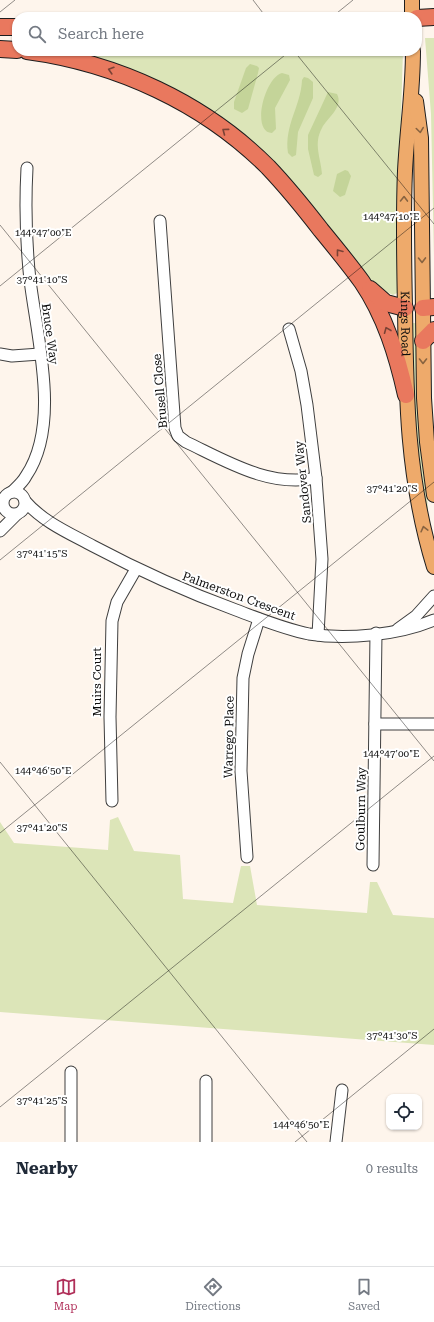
<!DOCTYPE html>
<html lang="en">
<head>
<meta charset="utf-8">
<style>
	body { margin:0; font-family:"Roboto Serif",serif; background:#f6f6f7; color:#1f2937 }
	.controls { position:absolute; right:12px; bottom:12px; display:grid; overflow:hidden; border-radius:8px; box-shadow:0 1px 3px #0004 }
	.controls button { width:36px; height:36px; display:grid; place-items:center; padding:0; border:0; border-bottom:1px solid #e0e1e3; background:#fff; color:#1f2937; font:20px sans-serif }
	.list { margin:0; padding:0; list-style:none }
	h2 { display:flex; justify-content:space-between; align-items:center; height:52px; margin:0; padding:0 16px; font-size:17px }
	h2 small { font-size:13px; font-weight:400; color:#747a83 }
	.icon { flex:none; width:22px; height:22px; fill:none; stroke:currentColor; stroke-width:2; stroke-linecap:round; stroke-linejoin:round }
	.map { position:relative; flex:none; width:434px; height:1142px; overflow:hidden }
	.search { position:absolute; background:#fff; box-shadow:0 1px 3px #0004; left:12px; right:12px; top:12px; height:44px; display:flex; align-items:center; gap:10px; box-sizing:border-box; padding:0 14px; border-radius:16px; color:#747a83; font-size:15px }
	.sheet { height:124px; background:#fff }
	nav { display:flex; justify-content:space-around; align-items:center; box-sizing:border-box; height:56px; border-top:1px solid #e0e1e3; background:#fff; font-size:11px; color:#747a83 }
	nav a { display:grid; justify-items:center; gap:2px }
	nav .on { color:#b02f59 }
	.map>svg:first-child { display:block }
</style>
</head>
<body>
<div class="map">
<svg width="434" height="1142" viewBox="0 0 434 1142">
	<rect width="100%" height="100%" fill="#fef5ec"/>
	<!-- green -->
	<g fill="#dce5b8">
		<polygon points="425,38 434,38 434,257 431,114"/>
		<polygon points="63,51 403,51 399,179 399,292 393,295 383,290 369,278 229,124"/>
		<polygon points="410,323 417,323 428,510 424,510 417,467"/>
		<polygon points="118,817 134,851 180,855 183,899 233,903 241,866 250,866 257,905 367,913 370,882 377,882 393,915 434,918 434,1045 0,1012 0,822 14,843 108,850 110,820"/>
	</g>
	<!-- forest -->
	<g fill="#c4d499">
		<polygon points="250,64 257,66 259,68 258,73 248,109 242,113 234,109 234,102 246,68"/>
		<path d="M282 73 289 75 290 80 275 108 276 129 272 133C251 133 264 78 282 73Z"/>
		<path d="M304 77 308 78 313 82V98L298 132 296 155 292 157 288 153C284 125 301 106 302 80Z"/>
		<path d="M328 92 337 94C344 107 327 118 322 128 313 144 321 158 322 174L318 177 314 175 308 149V135Z"/>
		<polygon points="345,170 348,171 351,176 345,195 340,197 333,191 337,174"/>
	</g>
	<g fill="none" stroke-linecap="round" stroke-linejoin="round">
		<!-- minor casing -->
		<g stroke="#3f3f3f" stroke-width="13">
			<g id="minor">
				<path d="M160 221 175 428 178 436 186 442C226 461 270 488 316 478"/>
				<polyline points="289,329 301,371 307,405 316,478 322,559 318,635"/>
				<polyline points="0,354 12,356 40,354"/>
				<circle cx="14" cy="503" r="11"/>
				<path d="M12 492C17 487 23 482 26 476 61 425 37 338 30 280 26 243 25 205 27 168"/>
				<path d="M25 501C43 522 69 533 93 546 140 571 187 592 236 610 260 619 284 629 309 634 346 640 399 635 434 620"/>
				<polyline points="0,531 17,514"/>
				<polyline points="398,629 416,616 434,596"/>
				<polyline points="375,724 434,724"/>
				<polyline points="112,801 110,717 112,621 117,602 136,569"/>
				<polyline points="247,857 241,771 243,678 248,654 259,619"/>
				<polyline points="373,865 376,633"/>
				<polyline points="71,1072 71,1142"/>
				<polyline points="206,1142 206,1081"/>
				<polyline points="336,1142 342,1090"/>
			</g>
		</g>
		<!-- major casing -->
		<g stroke="#1d1d1d" stroke-width="16">
			<g id="major">
				<polyline points="412,0 412,17"/>
				<path id="s1" d="M413 51C413 91 407 131 405 171 403 217 404 262 405 307 406 398 407 479 434 567"/>
				<polyline points="416,101 421,138 424,398 427,442 434,495"/>
			</g>
		</g>
		<!-- highway casing -->
		<g stroke="#1d1d1d" stroke-width="18">
			<g id="highway">
				<polyline points="417,18 434,17"/>
				<polyline points="0,27 17,27"/>
				<polyline points="0,49 17,50"/>
				<path d="M27 51C117 63 204 103 268 167 287 187 304 208 321 230 335 247 349 264 362 282 385 316 397 355 406 395"/>
				<polyline points="370,289 386,303 405,308"/>
				<polyline points="423,308 434,307"/>
				<polyline points="423,341 434,330"/>
			</g>
		</g>
		<!-- minor -->
		<use href="#minor" stroke="#fff" stroke-width="11"/>
		<!-- major -->
		<use href="#major" stroke="#eeaa6b" stroke-width="14"/>
		<!-- highway -->
		<use href="#highway" stroke="#e9785e" stroke-width="16"/>
	</g>
	<!-- one-way arrows -->
	<defs><path id="oneway-chevron" d="M-2-3.5L2.5 0L-2 3.5" fill="none" stroke-width="1.6" stroke-linecap="round" stroke-linejoin="round"/></defs>
	<g stroke="#7a4235">
		<use href="#oneway-chevron" transform="translate(111 70) rotate(-163)"/>
		<use href="#oneway-chevron" transform="translate(225 131) rotate(-143)"/>
		<use href="#oneway-chevron" transform="translate(339 252) rotate(-128)"/>
		<use href="#oneway-chevron" transform="translate(387 330) rotate(-112)"/>
	</g>
	<g stroke="#886340">
		<use href="#oneway-chevron" transform="translate(420 130) rotate(82)"/>
		<use href="#oneway-chevron" transform="translate(404 199) rotate(-89)"/>
		<use href="#oneway-chevron" transform="translate(422 260) rotate(89)"/>
		<use href="#oneway-chevron" transform="translate(423 361) rotate(90)"/>
		<use href="#oneway-chevron" transform="translate(424 529) rotate(-104)"/>
	</g>
	<!-- ticks -->
	<path fill="none" stroke="#0c0c0c" stroke-width="1" stroke-opacity="0.45" d="M253 0 266 17M0 12 15 0M332 17 353 0M294 51 434 224M0 225 434 761M0 286 290 51M0 560 434 208M0 762 307 1142M0 833 434 482M0 1107 434 756M295 1142 434 1029"/>
	<g text-anchor="middle" dominant-baseline="central" stroke-width="4" stroke-linejoin="round" paint-order="stroke">
		<!-- street labels -->
		<g font-size="12" fill="#0c0c0c" stroke="#fff">
			<text stroke="none"><textPath href="#s1" startOffset="273">Kings Road</textPath></text>
			<text transform="translate(50 334) rotate(82)">Bruce Way</text>
			<text transform="translate(160 391) rotate(-95)">Brusell Close</text>
			<text transform="translate(303 482) rotate(-96)">Sandover Way</text>
			<text transform="translate(239 596) rotate(20)">Palmerston Crescent</text>
			<text transform="translate(97 682) rotate(-90)">Muirs Court</text>
			<text transform="translate(229 737) rotate(-89)">Warrego Place</text>
			<text transform="translate(361 809) rotate(-89)">Goulburn Way</text>
		</g>
	</g>
	<g font-size="10" text-anchor="middle" fill="#0c0c0c" stroke="#fff" stroke-width="4" stroke-linejoin="round" paint-order="stroke">
		<text x="391" y="220">144°47'10"E</text>
		<text x="43" y="236">144°47'00"E</text>
		<text x="42" y="283">37°41'10"S</text>
		<text x="392" y="492">37°41'20"S</text>
		<text x="42" y="557">37°41'15"S</text>
		<text x="391" y="757">144°47'00"E</text>
		<text x="43" y="774">144°46'50"E</text>
		<text x="42" y="831">37°41'20"S</text>
		<text x="392" y="1039">37°41'30"S</text>
		<text x="42" y="1104">37°41'25"S</text>
		<text x="301" y="1128">144°46'50"E</text>
	</g>
</svg>
<div class="controls">
<button><svg class="icon" aria-label="locate" viewBox="0 0 24 24"><circle cx="12" cy="12" r="6"/><path d="M12 2v4M12 18v4M2 12h4M18 12h4"/></svg></button>
</div>
<div class="search"><svg class="icon" aria-label="search" viewBox="0 0 24 24"><circle cx="10" cy="10" r="6"/><path d="M15 15l6 6"/></svg>Search here</div>
</div>
<section class="sheet">
<h2>Nearby<small>0 results</small></h2>
<ul class="list">
</ul>
</section>
<nav>
<a class="on"><svg class="icon" aria-label="map" viewBox="0 0 24 24"><path d="M3 6l6-2 6 2 6-2v14l-6 2-6-2-6 2zM9 4v14M15 6v14"/></svg>Map</a>
<a><svg class="icon" aria-label="directions" viewBox="0 0 24 24"><path d="M12 3l9 9-9 9-9-9zM9 14v-3h6M13 9l2 2-2 2"/></svg>Directions</a>
<a><svg class="icon" aria-label="saved" viewBox="0 0 24 24"><path d="M7 4h10v16l-5-4-5 4z"/></svg>Saved</a>
</nav>
</body>
</html>
